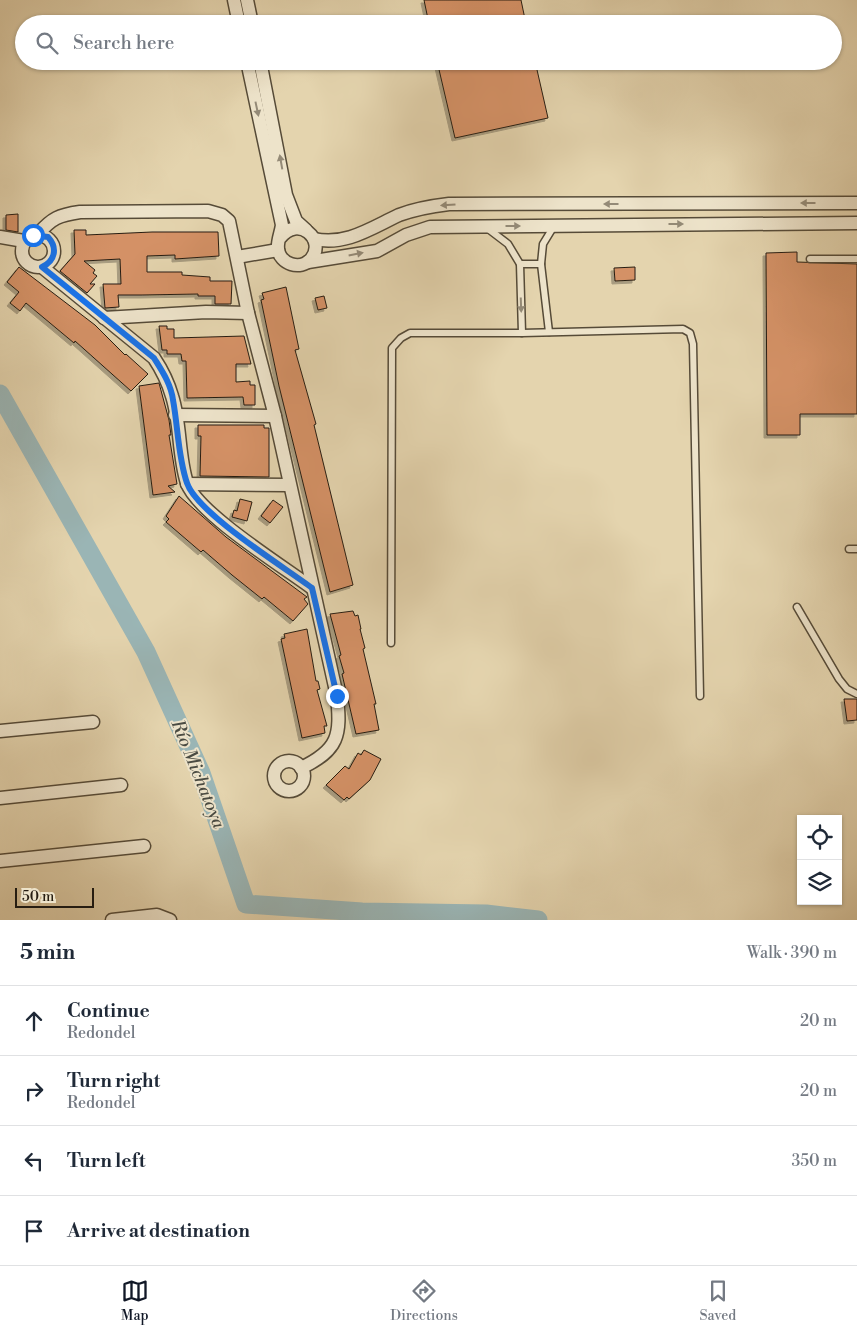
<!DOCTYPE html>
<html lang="en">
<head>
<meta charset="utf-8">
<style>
	body { margin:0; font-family:"Libre Bodoni",serif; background:#f2f2f3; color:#1f2937 }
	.controls { position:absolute; right:15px; bottom:15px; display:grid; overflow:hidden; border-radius:0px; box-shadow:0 1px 4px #0004 }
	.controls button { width:45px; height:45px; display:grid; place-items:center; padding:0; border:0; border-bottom:1px solid #e0e1e3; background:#fff; color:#1f2937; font:25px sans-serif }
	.scale { position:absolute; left:15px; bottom:12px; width:79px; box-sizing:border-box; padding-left:5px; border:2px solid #271d11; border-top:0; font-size:14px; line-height:18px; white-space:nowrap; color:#271d11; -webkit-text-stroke:4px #ede3ca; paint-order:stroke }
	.stop { position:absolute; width:15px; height:15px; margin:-11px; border:4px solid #1a73e8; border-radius:50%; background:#fff }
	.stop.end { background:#1a73e8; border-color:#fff; box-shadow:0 1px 5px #0008 }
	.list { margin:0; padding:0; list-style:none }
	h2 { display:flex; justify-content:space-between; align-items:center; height:65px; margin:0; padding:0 20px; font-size:21px }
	h2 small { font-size:16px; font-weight:400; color:#747a83 }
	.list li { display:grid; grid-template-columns:32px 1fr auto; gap:15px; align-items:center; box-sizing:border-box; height:70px; padding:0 20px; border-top:1px solid #e0e1e3 }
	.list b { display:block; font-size:19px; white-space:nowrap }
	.list p { margin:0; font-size:16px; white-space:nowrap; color:#747a83 }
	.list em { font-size:16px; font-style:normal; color:#747a83 }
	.icon { flex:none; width:28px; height:28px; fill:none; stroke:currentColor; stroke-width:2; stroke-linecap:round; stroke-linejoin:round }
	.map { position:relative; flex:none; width:857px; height:920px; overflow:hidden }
	.search { position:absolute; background:#fff; box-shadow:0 1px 4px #0004; left:15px; right:15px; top:15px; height:55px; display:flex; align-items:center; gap:12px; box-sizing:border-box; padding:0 18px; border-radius:28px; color:#747a83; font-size:19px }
	.sheet { height:345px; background:#fff }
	nav { display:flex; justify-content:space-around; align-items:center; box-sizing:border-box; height:70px; border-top:1px solid #e0e1e3; background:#fff; font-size:14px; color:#747a83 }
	nav a { display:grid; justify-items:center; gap:2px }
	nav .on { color:#111827 }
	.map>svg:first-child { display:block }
</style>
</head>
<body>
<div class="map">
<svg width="857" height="920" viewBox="0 0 857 920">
	<defs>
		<filter id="shadow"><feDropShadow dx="-3" dy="3" stdDeviation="0" flood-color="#0004"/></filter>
	</defs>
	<rect width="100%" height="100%" fill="#e4d4ae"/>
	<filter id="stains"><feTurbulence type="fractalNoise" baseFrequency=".004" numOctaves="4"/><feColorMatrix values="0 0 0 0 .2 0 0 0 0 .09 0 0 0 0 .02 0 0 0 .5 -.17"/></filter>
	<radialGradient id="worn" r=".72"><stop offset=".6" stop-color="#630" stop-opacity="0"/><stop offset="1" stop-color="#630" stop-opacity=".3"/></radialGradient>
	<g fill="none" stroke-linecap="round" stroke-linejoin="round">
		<!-- river -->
		<polyline stroke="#9ab5b5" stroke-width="19" points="0,394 146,652 201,773 246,904 362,912 486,914 538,920"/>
	</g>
	<!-- building -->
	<g fill="#d49166" stroke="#271d11" filter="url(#shadow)">
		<polygon points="424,0 521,0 526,24 429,24"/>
		<polygon points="437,61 535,61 548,118 455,138"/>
		<polygon points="18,214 18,232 6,230 6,215"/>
		<polygon points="74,230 86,230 86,235 152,232 218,232 219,256 175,259 175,255 147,256 147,272 182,272 182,275 210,277 210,281 232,281 231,304 215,304 215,296 198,296 198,294 142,295 118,295 119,307 105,308 103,284 121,284 120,259 84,261 95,270 93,273 97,276 90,284 95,284 87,293 60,271 75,254"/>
		<polygon points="797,252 797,262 857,264 857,414 800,414 800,435 767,435 766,253"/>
		<polygon points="19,267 95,325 125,355 126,354 148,374 131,391 75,341 74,343 26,303 20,311 10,303 19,292 7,282"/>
		<polygon points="635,267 635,280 615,281 614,268"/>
		<polygon points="286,287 299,349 295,350 316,424 314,425 353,585 330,592 279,386 261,300 264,299 262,293"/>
		<polygon points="324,296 327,308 318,310 315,298"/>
		<polygon points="159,326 167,326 167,329 174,329 174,338 244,336 251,364 236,364 236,382 250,381 250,385 255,385 255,405 244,405 243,397 187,398 186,361 182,361 181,354 167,354 167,350 162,350"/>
		<polygon points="159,383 169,420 171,435 169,435 177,484 168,486 175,492 153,495 139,386"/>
		<polygon points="198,425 264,425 264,428 269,428 269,477 200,476 201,436 198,436"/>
		<polygon points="179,496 226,537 307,597 304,599 308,604 293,621 264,597 262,599 232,575 203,550 201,552 166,522 169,519 166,516"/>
		<polygon points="240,499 252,502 247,521 232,517 234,510 237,511"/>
		<polygon points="273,500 283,507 270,523 261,516"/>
		<polygon points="353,611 355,616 358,615 361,629 360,629 365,648 363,649 376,704 374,704 379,730 356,734 342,674 344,673 339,656 341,655 330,614"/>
		<polygon points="307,629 316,681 318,681 320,689 317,690 327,726 324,726 325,733 302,738 281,639 285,638 284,634"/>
		<polygon points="844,699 857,699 857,720 847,721"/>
		<polygon points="364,750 381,759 370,780 349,799 347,797 344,800 326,785 345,766 349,769 358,753 361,755"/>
	</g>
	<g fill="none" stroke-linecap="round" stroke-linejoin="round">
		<!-- lane casing -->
		<g stroke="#564b38" stroke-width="9">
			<g id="lane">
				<polyline points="487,228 508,244 520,264 522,333"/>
				<polyline points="810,259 857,259"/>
				<polyline points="520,264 541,264"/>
				<polyline points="549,332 541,264 543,244 554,226"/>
				<polyline points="849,549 857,549"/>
				<polyline points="797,607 839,679 847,689 857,694"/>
				<polyline points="391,643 392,348 401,338 410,333 522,333 683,329 690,333 693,344 700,696"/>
			</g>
		</g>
		<!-- street casing -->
		<g stroke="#564b38" stroke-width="15">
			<g id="street">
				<polyline points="234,0 239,24"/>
				<polyline points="247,0 252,24"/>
				<path d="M247 61 282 225C281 233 277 241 278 249 280 264 300 271 311 259 327 240 298 214 280 238"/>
				<polyline points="260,61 286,195 296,221 306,230"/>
				<path d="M38 234C52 218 59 215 80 212L208 211 222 215 229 221 248 313 275 416 337 696C341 735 339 750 301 768"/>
				<circle cx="38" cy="251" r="16"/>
				<polyline points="0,237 24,241"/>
				<path d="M314 239C346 246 371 228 399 215 415 209 432 206 449 204L857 203"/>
				<polyline points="237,257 278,250"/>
				<polyline points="308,262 377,251 406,235 430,227 857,223"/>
				<path d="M42 267 154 358C162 370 168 382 172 396 181 424 178 455 187 483 197 513 284 567 312 588"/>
				<polyline points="104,318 206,312 248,313"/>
				<polyline points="175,415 275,416"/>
				<polyline points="187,484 289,485"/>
				<polyline points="0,731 93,722"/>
				<circle cx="289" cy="776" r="15"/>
				<polyline points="0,798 121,785"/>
				<polyline points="0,861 144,846"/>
				<polyline points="112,920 157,915 170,920"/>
			</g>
		</g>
		<!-- lane -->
		<use href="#lane" stroke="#ede3ca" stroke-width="6"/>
		<!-- street -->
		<use href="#street" stroke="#ede3ca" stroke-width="12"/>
	</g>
	<!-- one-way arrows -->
	<defs><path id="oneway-solid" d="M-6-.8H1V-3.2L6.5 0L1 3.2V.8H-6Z" transform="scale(1.25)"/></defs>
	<g fill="#948a77">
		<use href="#oneway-solid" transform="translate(257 109) rotate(78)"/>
		<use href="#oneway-solid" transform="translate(281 162) rotate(-100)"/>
		<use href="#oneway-solid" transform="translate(808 203) rotate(180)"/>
		<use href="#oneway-solid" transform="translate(611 204) rotate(180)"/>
		<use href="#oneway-solid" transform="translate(448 205) rotate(176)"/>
		<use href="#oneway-solid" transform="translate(676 224)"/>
		<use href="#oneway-solid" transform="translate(513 226)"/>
		<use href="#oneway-solid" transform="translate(356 254) rotate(-11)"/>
		<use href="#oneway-solid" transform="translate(521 305) rotate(88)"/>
	</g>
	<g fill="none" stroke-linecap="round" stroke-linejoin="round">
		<!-- route -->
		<path stroke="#1a73e8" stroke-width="6" d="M33 235 48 237C58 248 55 261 42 267L154 358C162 371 171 384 173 400 178 427 178 457 187 483 197 513 284 567 312 588L337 696"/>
	</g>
	<g text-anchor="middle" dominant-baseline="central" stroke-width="4" stroke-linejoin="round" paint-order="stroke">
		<!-- water labels -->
		<g font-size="18" font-style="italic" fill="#4a4b42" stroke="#ede3ca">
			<text transform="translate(198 774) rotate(68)">Río Michatoya</text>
		</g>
	</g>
	<rect width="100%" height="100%" filter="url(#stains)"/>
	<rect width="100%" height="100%" fill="url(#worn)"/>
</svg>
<div class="controls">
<button><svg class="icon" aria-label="locate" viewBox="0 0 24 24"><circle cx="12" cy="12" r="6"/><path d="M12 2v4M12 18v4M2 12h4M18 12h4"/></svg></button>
<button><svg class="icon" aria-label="layers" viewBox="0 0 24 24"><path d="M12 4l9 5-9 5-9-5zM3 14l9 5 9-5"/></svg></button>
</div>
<div class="scale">50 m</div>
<div class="stop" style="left:33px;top:235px"></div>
<div class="stop end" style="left:337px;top:696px"></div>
<div class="search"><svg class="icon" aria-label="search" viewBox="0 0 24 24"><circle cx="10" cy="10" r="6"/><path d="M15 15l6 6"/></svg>Search here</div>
</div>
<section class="sheet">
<h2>5 min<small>Walk · 390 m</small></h2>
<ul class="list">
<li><svg class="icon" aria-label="ahead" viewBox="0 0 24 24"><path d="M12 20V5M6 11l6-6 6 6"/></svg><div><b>Continue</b><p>Redondel</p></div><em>20 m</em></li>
<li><svg class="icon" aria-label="right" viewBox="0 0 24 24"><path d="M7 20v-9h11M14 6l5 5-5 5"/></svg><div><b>Turn right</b><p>Redondel</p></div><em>20 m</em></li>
<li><svg class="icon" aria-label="left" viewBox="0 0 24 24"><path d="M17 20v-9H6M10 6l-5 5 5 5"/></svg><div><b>Turn left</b></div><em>350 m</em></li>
<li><svg class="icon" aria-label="arrive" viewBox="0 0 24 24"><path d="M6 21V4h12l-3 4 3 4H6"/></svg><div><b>Arrive at destination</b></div></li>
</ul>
</section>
<nav>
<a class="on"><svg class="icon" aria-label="map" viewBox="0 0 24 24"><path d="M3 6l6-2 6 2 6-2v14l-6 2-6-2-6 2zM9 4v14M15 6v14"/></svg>Map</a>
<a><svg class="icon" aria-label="directions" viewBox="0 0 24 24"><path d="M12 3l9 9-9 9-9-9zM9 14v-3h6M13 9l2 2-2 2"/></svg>Directions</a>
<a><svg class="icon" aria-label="saved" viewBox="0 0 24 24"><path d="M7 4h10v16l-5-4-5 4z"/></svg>Saved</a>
</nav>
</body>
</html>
